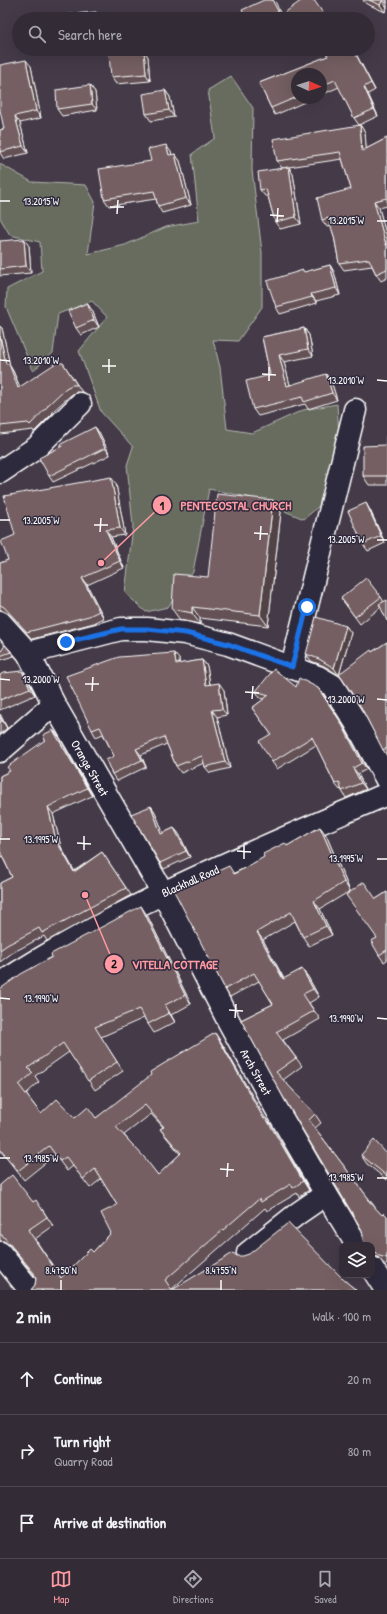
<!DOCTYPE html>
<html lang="en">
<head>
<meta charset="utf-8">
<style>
	body { margin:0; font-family:"Patrick Hand",sans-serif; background:#3b343e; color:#f1f3f6 }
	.controls { position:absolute; right:12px; bottom:12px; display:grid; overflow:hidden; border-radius:8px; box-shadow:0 4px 16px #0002 }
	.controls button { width:36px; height:36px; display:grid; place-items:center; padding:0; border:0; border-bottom:1px solid #4e4851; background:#332c36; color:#f1f3f6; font:20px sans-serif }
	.compass { position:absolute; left:291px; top:68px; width:36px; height:36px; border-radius:50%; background:#332c36; box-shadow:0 4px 16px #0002; rotate:93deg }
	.stop { position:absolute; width:12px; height:12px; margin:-9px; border:3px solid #1a73e8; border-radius:50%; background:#fff }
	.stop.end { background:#1a73e8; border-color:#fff; box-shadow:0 1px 4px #0008 }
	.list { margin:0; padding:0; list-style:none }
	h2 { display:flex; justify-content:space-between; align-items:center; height:52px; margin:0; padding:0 16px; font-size:17px }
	h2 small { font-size:13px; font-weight:400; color:#a9a7ad }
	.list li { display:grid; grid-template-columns:26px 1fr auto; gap:12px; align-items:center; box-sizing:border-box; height:72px; padding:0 16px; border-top:1px solid #4e4851 }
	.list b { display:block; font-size:15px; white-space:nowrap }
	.list p { margin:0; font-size:13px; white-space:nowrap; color:#a9a7ad }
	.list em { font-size:13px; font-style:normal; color:#a9a7ad }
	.icon { flex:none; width:22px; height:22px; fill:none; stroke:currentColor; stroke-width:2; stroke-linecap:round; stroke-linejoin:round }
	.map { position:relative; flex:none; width:387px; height:1290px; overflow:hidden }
	.search { position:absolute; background:#332c36; box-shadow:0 4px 16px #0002; left:12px; right:12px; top:12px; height:44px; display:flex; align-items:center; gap:10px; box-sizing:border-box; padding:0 14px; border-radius:22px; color:#a9a7ad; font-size:15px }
	.sheet { height:268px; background:#332c36 }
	nav { display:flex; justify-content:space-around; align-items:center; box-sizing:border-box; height:56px; border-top:1px solid #4e4851; background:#332c36; font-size:11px; color:#a9a7ad }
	nav a { display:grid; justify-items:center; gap:2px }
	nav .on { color:#ff9aa2 }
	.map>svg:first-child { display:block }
</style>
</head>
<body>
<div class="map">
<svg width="387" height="1290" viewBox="0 0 387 1290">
	<rect width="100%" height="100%" fill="#443a48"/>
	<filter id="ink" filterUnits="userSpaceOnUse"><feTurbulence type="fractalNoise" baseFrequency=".025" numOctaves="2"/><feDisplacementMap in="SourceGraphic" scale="8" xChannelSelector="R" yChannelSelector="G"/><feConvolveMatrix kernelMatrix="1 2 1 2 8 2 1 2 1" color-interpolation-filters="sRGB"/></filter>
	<g filter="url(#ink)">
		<!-- green -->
		<polygon fill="#676c5f" stroke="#b3b6af" points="231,76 253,108 252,170 262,252 262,307 238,341 213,340 220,367 227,429 252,433 303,410 337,404 339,435 319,506 304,519 253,498 209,489 193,572 168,607 146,612 125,593 133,526 127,465 133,447 101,412 79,351 107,317 92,301 58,314 53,353 33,371 6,307 7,289 42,271 40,242 10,235 0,218 0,164 32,182 86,185 95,202 88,254 125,245 166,227 199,221 192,154 215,138 208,90"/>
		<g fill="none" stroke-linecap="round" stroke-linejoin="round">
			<!-- minor casing -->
			<g stroke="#fff" stroke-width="25">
				<g id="minor">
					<polyline points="0,472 36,448 80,404"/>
					<polyline points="0,622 28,653 54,704 163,893 229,1022 276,1108 326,1194 357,1245"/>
					<polyline points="28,653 121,629 147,629 185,633 228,644 318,677 332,685 355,721 387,780"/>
					<polyline points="292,667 355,410"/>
					<polyline points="0,751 54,704"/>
					<path d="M0 984C121 905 255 851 387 794"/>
					<polyline points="0,1253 30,1290"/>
					<polyline points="248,1253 297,1214 326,1194"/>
					<polyline points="372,1268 386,1290"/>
				</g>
			</g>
			<!-- minor -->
			<use href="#minor" stroke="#2f2a3d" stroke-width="22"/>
		</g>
		<!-- wall -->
		<g fill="#645154" stroke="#fff" fill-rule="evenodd">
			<polygon points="363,0 387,0 387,8 385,12 365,3"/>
			<polygon points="256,49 263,49 258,52"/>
			<polygon points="323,49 357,49 358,50 355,52 375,90 368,94 378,116 359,125 354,118 339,87 321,95 321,74 297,74 297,98 314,98 275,115 271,108 259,83 328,56"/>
			<polygon points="144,50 148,57 150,81 116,84 111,77"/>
			<polygon points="31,66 41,118 20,123 28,153 4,159 0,153 0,130 4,129"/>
			<polygon points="90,85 95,92 97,110 62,116 57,109"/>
			<polygon points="165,90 170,97 174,117 151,121 146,114"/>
			<polygon points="360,125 365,132 366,149 387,138 387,206 379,208 387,238 387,278 381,281 376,274 372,266 344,270 339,263 334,236 331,226 327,227 322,220 351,189 342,159 282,168 277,161"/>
			<polygon points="171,152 172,155 175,154 180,161 191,205 162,213 158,206 156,199 109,206 104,199 151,161"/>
			<polygon points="293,174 301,224 280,229 275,222 268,196 265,196 260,190"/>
			<polygon points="0,241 29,246 31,273 0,276"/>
			<polygon points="330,265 334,272 340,295 316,301 317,303 280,314 276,307 305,272"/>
			<polygon points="92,310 99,327 81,335 76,328"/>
			<polygon points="0,326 2,328 10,366 13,371 20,387 63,363 82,392 76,392 71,395 52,412 53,413 34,432 33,430 0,434"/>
			<polygon points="304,328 309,335 313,356 284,362 290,385 331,381 337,400 308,409 305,404 258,416 253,409 270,375 262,337"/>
			<polygon points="95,427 100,434 110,455 53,482 49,476 62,446"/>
			<polygon points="387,436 387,485 369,485 363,476 386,445"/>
			<polygon points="116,484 125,535 111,537 124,568 87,585 104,618 94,623 32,639 9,614 1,610 0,608 0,563 8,560 15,535"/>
			<polygon points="370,510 385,543 368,551 363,544"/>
			<polygon points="281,512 268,626 200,618 200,624 180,620 172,609"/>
			<polygon points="381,597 384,602 381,607 360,624 341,598"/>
			<polygon points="346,626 351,633 339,675 324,666 311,661 306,654"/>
			<polygon points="387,642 387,755 383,750 372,652"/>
			<polygon points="11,652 14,656 1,660 0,659 0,653"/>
			<polygon points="179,659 179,664 202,660 207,666 210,684 224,690 227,715 217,717 230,768 210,773 205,767 204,763 181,773 176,766 167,744 141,755 146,767 117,781 112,774 114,756 103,734 96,737 92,730"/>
			<polygon points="0,675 27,678 35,695 0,710"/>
			<polygon points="296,687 318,688 323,694 344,727 367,769 358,774 366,789 346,798 342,791 341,789 340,790 335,784 316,745 277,769 272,762 271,734 252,708 264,699 260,698 256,691"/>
			<polygon points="0,714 7,728 0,734"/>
			<polygon points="53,730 59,737 92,796 53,814 61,847 74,871 102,852 131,895 47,941 44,936 12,953 0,962 0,883 12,877 2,856 0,857 0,776 10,771 45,740"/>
			<polygon points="151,806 155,812 163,833 174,828 179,834 190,857 164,869 160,863"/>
			<polygon points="320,827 326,835 350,891 320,909 332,935 309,946 303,937 295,921 263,940 284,979 302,969 308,977 319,997 309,1003 320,1019 283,1040 302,1066 283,1080 315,1114 321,1123 315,1128 369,1199 375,1208 382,1215 387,1216 387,1265 384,1264 378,1257 373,1256 372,1254 372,1245 363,1236 362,1230 241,1020 273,1004 259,981 230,997 225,989 235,873 287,846"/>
			<polygon points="387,892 387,960 384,962 379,955 377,938 376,899"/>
			<path d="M147 915 191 1004 171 1015 175 1022 154 1033 144 1018 101 1037 123 1071 95 1090 69 1052 35 1076 39 1082 26 1094 41 1114 75 1118H96L215 1033 221 1042 265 1119 273 1127 309 1190 299 1197 297 1193 267 1211 265 1208 172 1289V1290L237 1256 344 1280 356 1290H31L35 1285 36 1279 35 1276 10 1245 4 1241H0V1185L33 1202 42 1209 53 1226 35 1239 61 1278 93 1252 111 1233 117 1205 101 1179 90 1188 73 1166 67 1171 55 1155 24 1180 0 1150V989ZM151 1114 163 1127 160 1129 167 1138 180 1154 158 1175 124 1135Z"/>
			<polygon points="387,1154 387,1180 367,1164 361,1155"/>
		</g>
		<!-- shaded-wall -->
		<g fill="#514245" stroke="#fff">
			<polygon points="272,0 273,0 276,3 282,18 282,19 275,19"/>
			<polygon points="382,1 387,7 385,12 380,5"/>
			<polygon points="96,12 101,19 97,19"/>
			<polygon points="353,49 355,52 375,90 371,83"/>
			<polygon points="144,50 148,57 150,81 146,74"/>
			<polygon points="26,60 31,66 41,118 36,111"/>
			<polygon points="90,85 95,92 97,110 92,104"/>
			<polygon points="364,87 368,94 378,116 374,109"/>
			<polygon points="165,90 170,97 174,117 169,110"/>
			<polygon points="15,116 20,123 28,153 23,146"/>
			<polygon points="360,125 365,132 367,158 362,151"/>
			<polygon points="166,145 171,152 174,162 169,155"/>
			<polygon points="175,154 180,161 191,205 186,198"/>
			<polygon points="289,167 293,174 301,224 296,217"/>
			<polygon points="374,201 379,208 387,238 387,247 386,245"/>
			<polygon points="24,239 29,246 31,273 26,266"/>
			<polygon points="330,265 334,272 340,295 336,288"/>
			<polygon points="311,294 316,301 317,303 312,297"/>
			<polygon points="87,303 92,310 99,327 94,320"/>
			<polygon points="0,326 2,328 10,366 13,371 23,395 18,388 6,364 0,336"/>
			<polygon points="304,328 309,335 313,356 308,349"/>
			<polygon points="279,355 284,362 292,393 287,386"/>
			<polygon points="326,374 331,381 337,400 332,393"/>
			<polygon points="95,427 100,434 110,455 105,448"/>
			<polygon points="111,477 116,484 125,535 120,528"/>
			<polygon points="273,500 281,512 268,626 260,615"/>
			<polygon points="366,503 370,510 385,543 381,536"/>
			<polygon points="106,530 111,537 124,568 120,561"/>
			<polygon points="82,578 87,585 104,618 99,611"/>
			<polygon points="192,607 200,618 200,624 192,613"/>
			<polygon points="346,626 351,633 339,675 334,668"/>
			<polygon points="174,653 179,659 180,671 176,664"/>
			<polygon points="202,660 207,666 211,691 206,685"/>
			<polygon points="22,671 27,678 35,695 30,688"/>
			<polygon points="219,683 224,690 227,715 222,709"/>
			<polygon points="318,688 344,727 367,769 362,763"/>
			<polygon points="212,710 217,717 230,768 225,762"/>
			<polygon points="0,714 7,728 0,717"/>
			<polygon points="53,730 59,737 92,796 87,788"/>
			<polygon points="136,749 141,755 146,767 142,760"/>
			<polygon points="353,768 358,774 366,789 361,783"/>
			<polygon points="151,806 155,812 166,840 161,834"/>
			<polygon points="48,807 53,814 61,847 79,879 74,872 56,840"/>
			<polygon points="320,827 326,835 350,891 344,882"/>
			<polygon points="174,828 179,834 190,857 186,851"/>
			<polygon points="314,901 320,909 332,935 326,926"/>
			<polygon points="141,906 147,915 191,1004 185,995"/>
			<polygon points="257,932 263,940 289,988 283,979"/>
			<polygon points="302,969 308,977 319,997 313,989"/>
			<polygon points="165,1005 171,1015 175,1022 169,1013"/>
			<polygon points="215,1033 221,1042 271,1128 264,1119"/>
			<polygon points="266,1118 273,1127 309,1190 303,1181"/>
			<polygon points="369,1199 375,1207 374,1209 368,1200"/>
		</g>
		<!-- building -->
		<g fill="#745e62" stroke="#fff" fill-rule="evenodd">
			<polygon points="264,0 272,0 278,11 275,19 246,19 242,10"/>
			<polygon points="302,0 314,0 327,19 276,19"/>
			<polygon points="369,0 387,0 387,3 382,1 380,5"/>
			<polygon points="96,12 97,19 50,19 50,16"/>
			<polygon points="324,49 353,49 371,83 364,87 374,109 354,118 335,80 321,86 321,74 297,74 297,97 271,108 259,83 328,56"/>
			<polygon points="144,50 146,74 111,77 109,53"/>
			<polygon points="26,60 36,111 15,116 23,146 0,152 0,130 4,129 0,110 0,65"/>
			<polygon points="90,85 92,104 57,109 56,90"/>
			<polygon points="165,90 169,110 146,114 143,94"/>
			<polygon points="360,125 362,151 387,138 387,198 374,201 386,245 387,244 387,269 376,274 369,259 339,263 334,236 328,218 322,220 317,198 351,189 340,152 277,161 273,139"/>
			<polygon points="166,145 169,155 175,154 186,198 158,206 154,191 104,199 99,169 151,161 148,149"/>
			<polygon points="289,167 296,217 275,222 266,189 260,190 258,172"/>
			<polygon points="24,239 26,266 0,269 0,241"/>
			<polygon points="330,265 336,288 311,294 312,297 276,307 267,281 303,270 304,272"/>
			<polygon points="87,303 94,320 76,328 68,311"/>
			<polygon points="304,328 308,349 279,355 287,386 326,374 332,393 304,402 302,397 253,409 246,381 270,375 262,337"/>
			<polygon points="0,336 6,364 9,364 18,388 56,363 63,363 77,385 72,385 66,388 48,405 48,406 30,425 28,423 0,426"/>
			<polygon points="95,427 105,448 49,476 39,458 62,446 61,444"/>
			<polygon points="386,436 387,436 387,476 363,476 363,446 386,445"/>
			<polygon points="111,477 120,528 106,530 120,561 82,578 99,611 89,616 27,632 4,607 0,605 0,563 8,560 1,541 15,535 4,496"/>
			<polygon points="217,494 273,500 260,615 192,607 192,613 172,609 174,574 208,577"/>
			<polygon points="366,503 381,536 363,544 348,511"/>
			<polygon points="366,578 381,597 355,617 341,598"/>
			<polygon points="387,600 387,621 379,604"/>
			<polygon points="316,617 346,626 334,668 319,659 306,654"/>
			<polygon points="387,642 387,748 383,750 361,707 339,674 371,650 372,652"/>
			<polygon points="5,645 11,652 0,656 0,653"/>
			<polygon points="174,653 176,664 202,660 206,685 219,683 222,709 212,710 225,762 205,767 202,756 176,766 164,737 136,749 142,760 112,774 106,760 114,756 100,727 92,730 66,676 119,657"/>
			<polygon points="274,669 296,687 299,678 318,688 340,721 362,763 353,768 361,783 342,791 339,782 335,784 312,737 272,762 259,741 271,734 252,708 269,695 256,691"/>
			<polygon points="22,671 30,688 0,700 0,675 3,673"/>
			<polygon points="0,717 2,721 0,723"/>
			<polygon points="53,730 87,788 48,807 56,840 74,872 102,852 126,888 42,933 39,928 7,945 0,950 0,883 12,877 0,851 0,776 10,771 7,767 45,740 43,735"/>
			<polygon points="151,806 161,834 174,828 186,851 160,863 131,814"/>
			<polygon points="320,827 344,882 314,901 326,926 303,937 291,912 257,932 283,979 302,969 313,989 303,994 314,1011 276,1032 296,1058 276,1072 315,1114 309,1120 369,1199 368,1200 382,1215 384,1213 387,1216 387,1258 379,1256 372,1249 372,1245 366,1245 363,1240 363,1236 362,1230 281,1093 241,1020 273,1004 254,973 225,989 174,891 229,866 234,874 264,857 263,854 285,843 287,846"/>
			<polygon points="364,882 376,899 387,892 387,950 379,955 371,941 377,938 346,895"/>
			<path d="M141 906 185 995 165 1005 169 1013 148 1024 139 1009 95 1027 117 1062 88 1081 63 1043 28 1068 33 1073 19 1085 41 1114 57 1099 75 1118 88 1107 96 1118 151 1075 150 1072 215 1033 264 1119 266 1118 303 1181 293 1188 291 1184 261 1202 259 1199 165 1280 172 1290 233 1253 237 1256H243L249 1254 288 1223 344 1280 356 1290H31L35 1285 36 1279 34 1273 3 1236 0 1234V1185L12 1175 33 1202 36 1200 47 1217 28 1230 61 1278 90 1249 93 1252 111 1233 101 1213 117 1205 95 1169 83 1179 66 1157 60 1161 49 1146 18 1171 0 1149V989L21 974 52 957 51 954ZM145 1105 164 1127 160 1129 181 1153 158 1175 144 1157 116 1127Z"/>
			<polygon points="374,1140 387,1154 387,1176 361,1155"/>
		</g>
	</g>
	<g fill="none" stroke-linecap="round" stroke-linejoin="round" filter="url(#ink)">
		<!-- route -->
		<polyline stroke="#1a73e8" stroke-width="5" points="66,642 121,629 147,629 186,633 228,644 292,667 307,607"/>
	</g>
	<!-- ticks -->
	<path fill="none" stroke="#fff" stroke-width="1.5" d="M0 201H10M110 207H124M117 214 118 200M270 215 284 216M377 221H387M277 222 278 208M0 360 10 361M102 366H116M109 373V359M262 374 276 375M377 380 387 381M269 381V367M0 520H10M94 525H108M100 532 101 518M254 533 268 534M260 540 261 526M377 540H387M0 679 10 680M85 684H99M92 691 93 677M245 692 259 693M252 699 253 686M377 699 387 700M0 839H10M77 843 91 844M84 850V836M237 851 251 852M244 859V845M377 859H387M0 998 10 999M229 1010 243 1011M235 1018 236 1004M377 1018 387 1019M0 1158H10M220 1169 234 1170M227 1177 228 1163M377 1178H387M61 1290V1280M221 1290V1280"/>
	<g text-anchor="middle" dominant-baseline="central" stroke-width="3" stroke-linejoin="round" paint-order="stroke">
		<!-- street labels -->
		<g font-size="12" fill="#fff" stroke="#2f2a3d">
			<text transform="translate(90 768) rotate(60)">Orange Street</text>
			<text transform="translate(190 881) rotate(-24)">Blackhall Road</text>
			<text transform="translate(256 1072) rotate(61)">Arch Street</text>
		</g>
	</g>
	<g font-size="10" text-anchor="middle" fill="#fff" stroke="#2f2a3d" stroke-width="3" stroke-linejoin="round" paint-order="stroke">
		<text x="41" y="205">13.2015°W</text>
		<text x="346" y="224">13.2015°W</text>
		<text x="41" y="364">13.2010°W</text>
		<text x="346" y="384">13.2010°W</text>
		<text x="41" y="524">13.2005°W</text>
		<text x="346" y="543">13.2005°W</text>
		<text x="41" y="683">13.2000°W</text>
		<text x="346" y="703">13.2000°W</text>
		<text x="41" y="843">13.1995°W</text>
		<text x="346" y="862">13.1995°W</text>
		<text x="41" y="1002">13.1990°W</text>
		<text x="346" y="1022">13.1990°W</text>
		<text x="41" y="1162">13.1985°W</text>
		<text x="346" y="1181">13.1985°W</text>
		<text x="61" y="1274">8.4750°N</text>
		<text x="221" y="1274">8.4755°N</text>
	</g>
	<!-- callouts -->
	<path fill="none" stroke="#ff9aa2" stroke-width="1.5" d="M101 563L162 505M85 895L114 964"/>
	<g fill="#ff9aa2" stroke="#2f2a3d" stroke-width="1.5">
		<circle cx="101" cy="563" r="4"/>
		<circle cx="85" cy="895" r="4"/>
		<circle cx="162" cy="505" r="10"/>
		<circle cx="114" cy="964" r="10"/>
	</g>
	<g font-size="12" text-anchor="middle" font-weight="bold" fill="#111">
		<text x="162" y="510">1</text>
		<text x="114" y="968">2</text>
	</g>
	<g font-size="13" text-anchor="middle" font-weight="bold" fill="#ff9aa2" stroke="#2f2a3d" stroke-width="3" stroke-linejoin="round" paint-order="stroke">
		<text x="236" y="510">PENTECOSTAL CHURCH</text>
		<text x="175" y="969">VITELLA COTTAGE</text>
	</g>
</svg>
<div class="controls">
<button><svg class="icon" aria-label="layers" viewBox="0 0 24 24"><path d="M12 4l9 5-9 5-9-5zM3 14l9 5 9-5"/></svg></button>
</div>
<svg class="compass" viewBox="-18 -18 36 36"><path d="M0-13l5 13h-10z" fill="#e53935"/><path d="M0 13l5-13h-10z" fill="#a9a7ad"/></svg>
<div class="stop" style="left:307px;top:607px"></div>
<div class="stop end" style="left:66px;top:642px"></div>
<div class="search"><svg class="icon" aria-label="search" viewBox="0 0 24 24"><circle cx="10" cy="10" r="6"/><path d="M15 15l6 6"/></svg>Search here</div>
</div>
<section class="sheet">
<h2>2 min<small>Walk · 100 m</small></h2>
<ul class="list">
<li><svg class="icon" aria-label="ahead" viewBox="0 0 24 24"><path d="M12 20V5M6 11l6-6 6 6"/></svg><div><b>Continue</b></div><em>20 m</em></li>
<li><svg class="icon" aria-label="right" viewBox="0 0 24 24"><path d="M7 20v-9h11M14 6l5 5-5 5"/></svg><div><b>Turn right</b><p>Quarry Road</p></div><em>80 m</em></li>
<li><svg class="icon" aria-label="arrive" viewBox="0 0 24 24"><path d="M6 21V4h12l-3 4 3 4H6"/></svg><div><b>Arrive at destination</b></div></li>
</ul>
</section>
<nav>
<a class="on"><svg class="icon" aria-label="map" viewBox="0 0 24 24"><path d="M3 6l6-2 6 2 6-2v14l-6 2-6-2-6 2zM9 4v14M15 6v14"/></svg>Map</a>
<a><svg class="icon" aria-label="directions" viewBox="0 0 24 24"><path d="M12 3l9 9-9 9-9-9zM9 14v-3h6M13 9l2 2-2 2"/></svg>Directions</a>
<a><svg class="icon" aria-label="saved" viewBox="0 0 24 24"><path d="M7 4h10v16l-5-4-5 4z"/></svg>Saved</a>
</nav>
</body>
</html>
